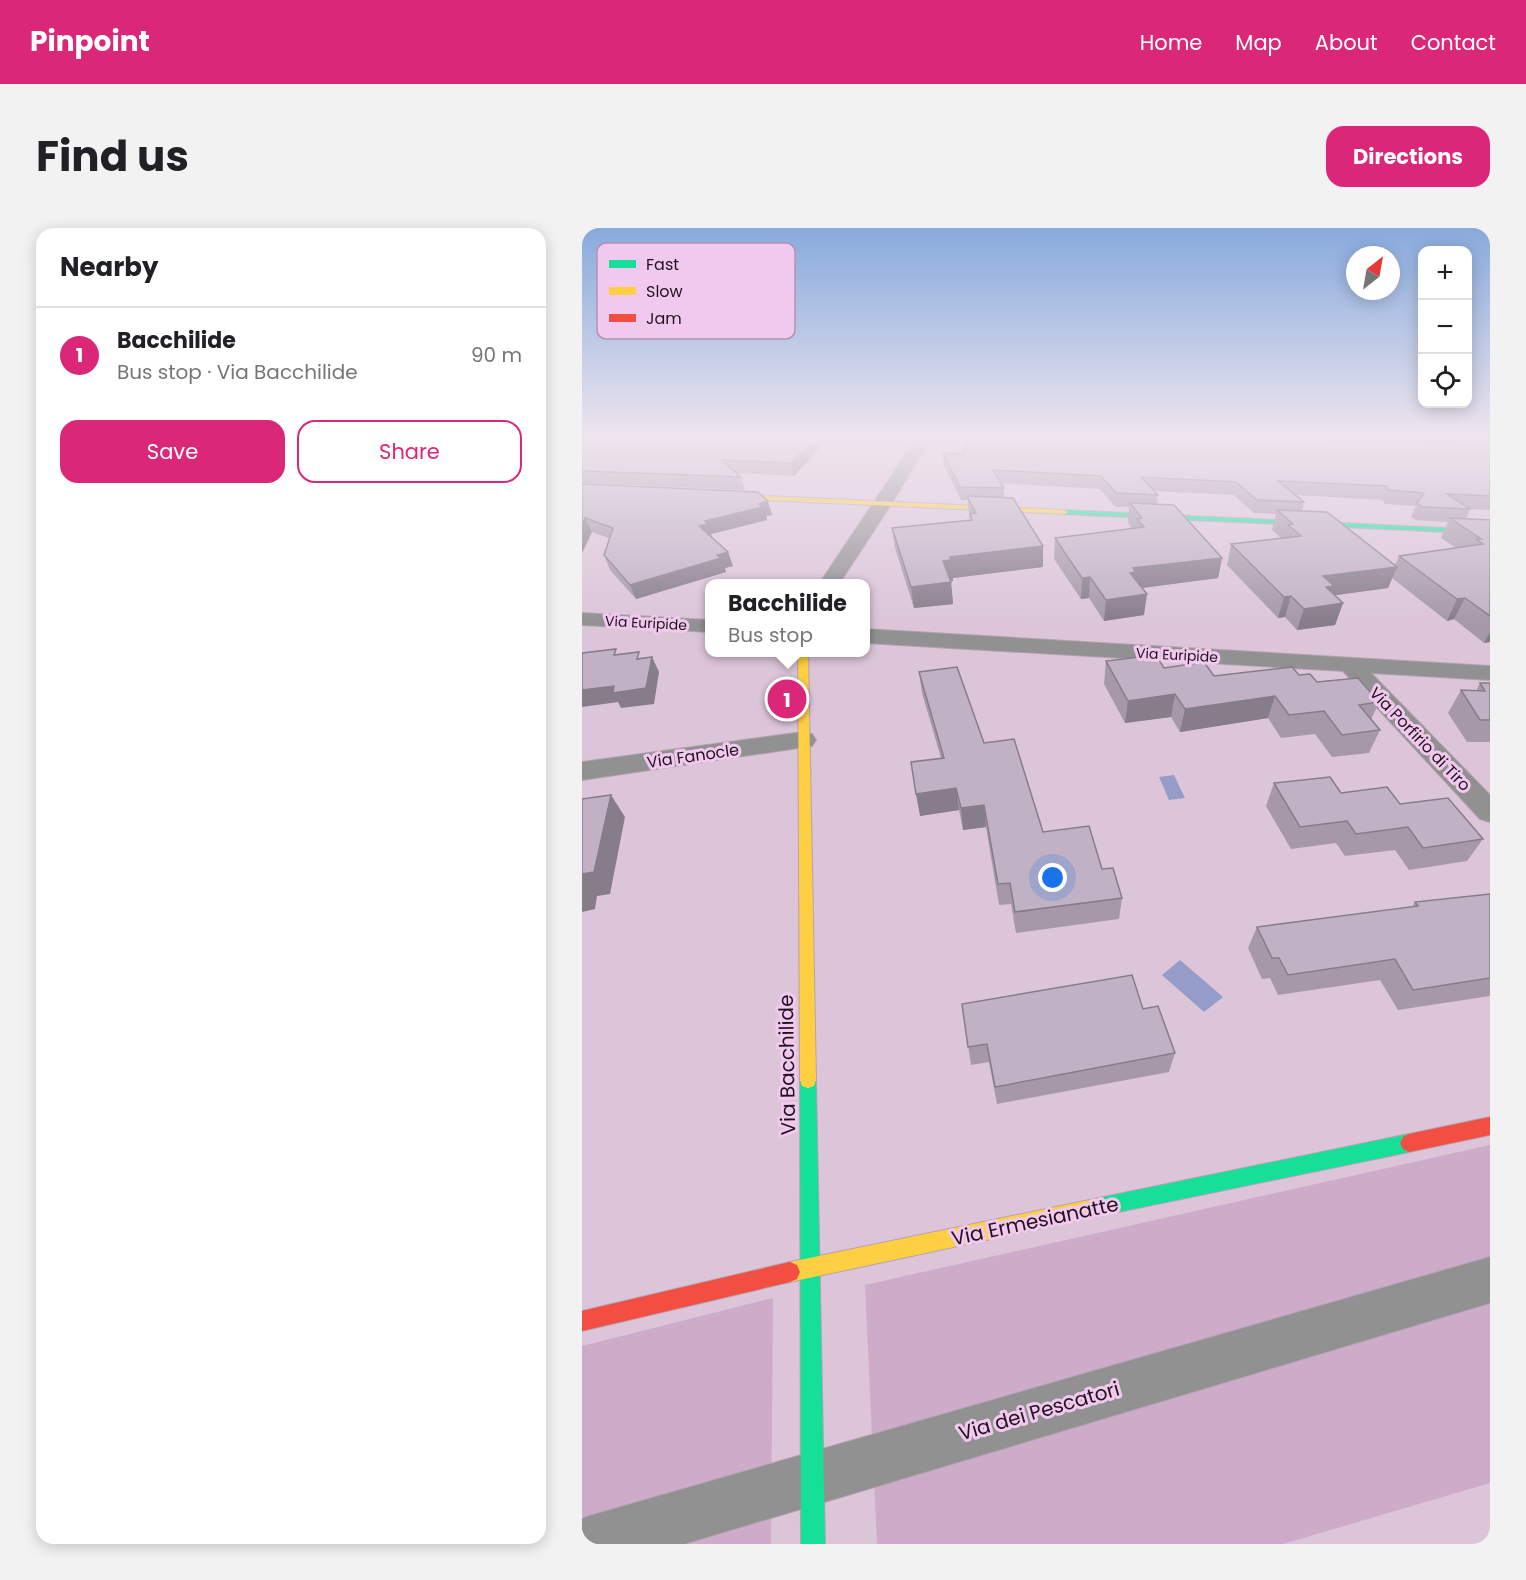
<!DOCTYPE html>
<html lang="en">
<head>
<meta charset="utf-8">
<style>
	body { margin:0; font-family:Poppins,sans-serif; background:#f2f2f2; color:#202124 }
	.controls { position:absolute; right:18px; top:18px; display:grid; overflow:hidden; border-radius:12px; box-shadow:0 3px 15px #0003 }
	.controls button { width:54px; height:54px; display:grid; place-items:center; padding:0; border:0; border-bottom:2px solid #e0e0e0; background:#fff; color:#202124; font:30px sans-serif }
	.compass { position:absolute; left:764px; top:18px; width:54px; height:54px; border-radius:50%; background:#fff; box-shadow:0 3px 15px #0003; rotate:31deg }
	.you { position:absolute; left:471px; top:650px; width:21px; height:21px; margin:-15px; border:4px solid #fff; border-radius:50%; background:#1a73e8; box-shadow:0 0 0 9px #1a73e833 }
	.badge { display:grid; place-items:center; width:39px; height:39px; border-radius:50%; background:#db2777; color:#fff; font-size:20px; font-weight:700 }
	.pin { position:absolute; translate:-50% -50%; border:3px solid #fff; box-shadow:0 2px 6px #0006 }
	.popup { position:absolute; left:123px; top:351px; width:165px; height:78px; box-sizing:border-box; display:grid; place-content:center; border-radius:12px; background:#fff; filter:drop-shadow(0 2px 4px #0005); font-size:20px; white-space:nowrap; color:#757577 }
	.popup b { font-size:22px; color:#202124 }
	.popup::after { content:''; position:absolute; left:50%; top:100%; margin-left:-12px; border:12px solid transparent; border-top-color:#fff }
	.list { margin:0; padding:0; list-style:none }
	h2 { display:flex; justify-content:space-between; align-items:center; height:78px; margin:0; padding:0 24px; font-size:26px }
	h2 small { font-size:20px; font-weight:400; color:#757577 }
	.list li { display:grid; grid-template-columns:39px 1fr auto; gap:18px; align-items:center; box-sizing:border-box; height:96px; padding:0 24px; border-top:2px solid #e0e0e0 }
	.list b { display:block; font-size:22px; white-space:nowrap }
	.list p { margin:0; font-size:20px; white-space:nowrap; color:#757577 }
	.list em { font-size:20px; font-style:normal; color:#757577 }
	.actions { display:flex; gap:12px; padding:18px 24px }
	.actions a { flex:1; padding:14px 0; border:2px solid #db2777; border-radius:18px; text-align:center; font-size:21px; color:#db2777 }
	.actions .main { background:#db2777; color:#fff }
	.icon { flex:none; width:33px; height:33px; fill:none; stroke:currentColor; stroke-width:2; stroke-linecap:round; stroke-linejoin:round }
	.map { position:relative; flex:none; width:908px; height:1316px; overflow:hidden; border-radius:18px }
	header { display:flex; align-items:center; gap:36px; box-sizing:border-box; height:84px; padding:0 30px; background:#db2777; color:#fff }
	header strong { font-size:28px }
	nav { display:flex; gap:33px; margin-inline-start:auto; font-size:21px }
	.intro { display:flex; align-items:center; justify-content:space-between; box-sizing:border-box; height:144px; padding:0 36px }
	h1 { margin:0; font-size:42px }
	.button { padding:15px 27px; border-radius:18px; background:#db2777; color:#fff; font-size:21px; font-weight:700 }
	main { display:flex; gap:36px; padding:0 36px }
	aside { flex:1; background:#fff; border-radius:18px; box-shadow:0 3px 15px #0003 }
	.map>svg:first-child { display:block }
</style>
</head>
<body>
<header>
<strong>Pinpoint</strong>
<nav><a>Home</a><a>Map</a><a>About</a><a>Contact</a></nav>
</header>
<div class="intro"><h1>Find us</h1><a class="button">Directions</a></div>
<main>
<aside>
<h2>Nearby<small></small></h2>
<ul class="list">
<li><span class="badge">1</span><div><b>Bacchilide</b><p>Bus stop · Via Bacchilide</p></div><em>90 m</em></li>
</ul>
<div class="actions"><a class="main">Save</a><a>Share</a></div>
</aside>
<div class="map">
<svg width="908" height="1316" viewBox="0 0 908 1316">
	<rect width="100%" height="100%" fill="#dcc5d9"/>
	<!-- green -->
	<g fill="#cdabc9">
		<polygon points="908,917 908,1255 701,1316 295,1316 283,1057"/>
		<polygon points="191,1070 189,1316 0,1316 0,1118"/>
	</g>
	<!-- water -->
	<g fill="#959cca">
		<polygon points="592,547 603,570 587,572 577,549"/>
		<polygon points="598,732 641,769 622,784 580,747"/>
	</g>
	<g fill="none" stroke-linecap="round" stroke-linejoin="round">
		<!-- street casing -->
		<g stroke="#b5a3b2" stroke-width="2">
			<g id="street">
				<polygon points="334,211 348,211 310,275 257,356 237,356"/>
				<polygon points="0,385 127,392 127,404 0,397"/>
				<polygon points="283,401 908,438 908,452 789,445 908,567 908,594 898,591 761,443 283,415"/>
				<polygon points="221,504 230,506 234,512 230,518 0,552 0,534"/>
				<polygon points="908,1029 908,1075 102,1316 0,1316 0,1291 7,1288"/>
			</g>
		</g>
		<!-- fast casing -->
		<g stroke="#b5a3b2" stroke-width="2">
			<g id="fast">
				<polygon points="482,282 908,302 908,306 479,286 478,284"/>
				<polygon points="226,844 232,846 234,852 243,1316 219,1316 218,852 220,846"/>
				<polygon points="827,906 833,909 836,915 833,921 827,924 517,988 510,986 508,979 510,972 517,970"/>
			</g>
		</g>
		<!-- slow casing -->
		<g stroke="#b5a3b2" stroke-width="2">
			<g id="slow">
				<polygon points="140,266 482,282 486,284 482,286 137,270 136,268"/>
				<polygon points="216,424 226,424 234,852 232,858 226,860 220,858 218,852"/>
				<polygon points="517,970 524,972 526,979 524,986 517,988 208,1054 201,1051 198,1044 201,1037 208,1034"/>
			</g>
		</g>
		<!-- jam casing -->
		<g stroke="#b5a3b2" stroke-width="2">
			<g id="jam">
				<polygon points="908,889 908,907 827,924 821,921 818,915 821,909 827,906"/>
				<polygon points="208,1034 215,1037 218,1044 215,1051 208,1054 0,1103 0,1083"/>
			</g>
		</g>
		<!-- street -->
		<use href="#street" fill="#919192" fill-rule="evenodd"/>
		<!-- fast -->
		<use href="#fast" fill="#16e098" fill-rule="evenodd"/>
		<!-- slow -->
		<use href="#slow" fill="#ffcf43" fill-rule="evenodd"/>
		<!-- jam -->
		<use href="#jam" fill="#f24e42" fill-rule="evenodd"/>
	</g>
	<!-- wall -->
	<g fill="#a698a9" fill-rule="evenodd">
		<polygon points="0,211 246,211 212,248 154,245 159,249 163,262 0,255"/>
		<path d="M385 211H908V282L888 281 884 291 908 292V414L902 415 872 391 865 393 810 350 806 360 752 367 761 375 753 397 715 402 703 389 696 390 645 337 649 316 699 310 690 302 694 286 672 285 652 267 572 263 576 267 575 277 640 330 636 350 560 360 562 387 522 393 507 370 499 371 472 331 473 310 550 301 546 295 547 279H533L518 261 419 255 422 260V270L461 318V339L371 350V353H369L371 376 332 380 313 320 310 300 388 292 387 288 386 272H379L362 238 361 225 381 226ZM714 267 800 272 803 276 834 278 829 289 834 292 866 294 859 310 874 320 817 328 813 337 720 283 722 274Z"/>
		<polygon points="0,256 190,287 184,288 185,292 129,306 130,310 151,338 143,340 144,344 54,371 28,342 22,327 27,310 10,304 0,325"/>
		<polygon points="524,433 582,440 632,448 717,447 735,454 797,474 789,492 798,502 787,525 750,529 733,506 699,510 686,490 598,504 589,489 543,495 522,456"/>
		<polygon points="337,444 402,515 461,604 520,641 540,670 537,691 434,705 429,676 417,677 404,599 381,602 377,582 338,588 359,530 340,465"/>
		<polygon points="898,455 908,455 908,514 885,514 866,485 879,462 894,463"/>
		<polygon points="692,555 759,565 818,576 901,611 885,633 827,642 813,622 763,628 754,615 709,621 684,578"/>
		<polygon points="908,666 908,768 816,782 798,752 696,767 688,750 680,751 666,720 675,699 830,679 833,674"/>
		<polygon points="380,776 561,781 593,825 587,844 415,876 407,834 389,837"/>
	</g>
	<!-- shaded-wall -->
	<g fill="#877c8a">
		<polygon points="232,211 246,211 212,248 209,235"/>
		<polygon points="186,273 190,287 184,288 185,292 129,306 130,310 117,298 123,293"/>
		<polygon points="3,290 10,304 0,325 0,297"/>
		<polygon points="461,318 461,339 371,350 371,353 363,354 361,333 368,329"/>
		<polygon points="146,324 151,338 143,340 144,344 54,371 48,357"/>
		<polygon points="640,330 636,350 552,361 548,345 551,340"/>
		<polygon points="815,339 806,360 748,368 761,375 753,397 715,402 722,381 741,348"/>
		<polygon points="508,349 507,370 499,371 500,350"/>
		<polygon points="369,354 371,376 332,380 329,359"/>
		<polygon points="565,366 562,387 522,393 524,372"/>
		<polygon points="709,368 703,389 696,390 702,369"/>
		<polygon points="883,370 872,391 865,393 875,371"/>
		<polygon points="908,404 908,414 902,415"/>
		<polygon points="70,429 77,444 72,476 39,480 36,474 0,479 0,462"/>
		<polygon points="593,466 589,489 543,495 546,473"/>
		<polygon points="693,468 686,490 598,504 603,481"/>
		<polygon points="374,560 377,582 338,588 334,566"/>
		<polygon points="29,567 43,589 28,666 15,668 13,681 0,684 0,646"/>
		<polygon points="402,577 404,599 381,602 379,580"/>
	</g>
	<!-- building -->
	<g fill="#c1b1c5" stroke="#877c8a" stroke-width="1.5">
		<polygon points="0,211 232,211 209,235 139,232 159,249 0,243"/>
		<polygon points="385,211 701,211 908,218 908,268 865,266 888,281 840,279 835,275 842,265 807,262 805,258 696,253 722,274 675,272 654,254 559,249 576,267 534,265 519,248 411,242 422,260 378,259 361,225 381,226"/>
		<polygon points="0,256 176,264 186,273 177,276 181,279 123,293 126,296 117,298 146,324 135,327 139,330 48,357 22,327 31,300 3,290 0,297"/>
		<polygon points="385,268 431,270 461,318 368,329 369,332 361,333 369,354 329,359 310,300 390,292 388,286 394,285"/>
		<polygon points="548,275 592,277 640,330 551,340 553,344 548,345 565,366 524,372 508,349 500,350 473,310 562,299 555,291 560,290"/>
		<polygon points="695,282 745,284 815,339 741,348 752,358 744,359 761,375 722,381 709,368 702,369 649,316 719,308 706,297 711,296"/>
		<polygon points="868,290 908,292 908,388 883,370 875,371 817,328 901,316 894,311 899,311"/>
		<polygon points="34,421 32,427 57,424 55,431 70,429 64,460 31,465 32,458 0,462 0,425"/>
		<polygon points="574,427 582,440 622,434 632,448 710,439 717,447 728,446 735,454 776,450 797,474 777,477 798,502 760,507 742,483 707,487 693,468 603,481 593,466 546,473 524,433"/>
		<polygon points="375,439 402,515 432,511 461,604 507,598 520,641 531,640 540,670 433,684 428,655 416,656 402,577 379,580 374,560 334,566 329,534 362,530 337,444"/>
		<polygon points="898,455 908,455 908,492 898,492 879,462 903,463"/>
		<polygon points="748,549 759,565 805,559 818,576 866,570 901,611 841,620 826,599 774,606 765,593 718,599 692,555"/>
		<polygon points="29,567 12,644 0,646 0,571"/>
		<polygon points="908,666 908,750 831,762 813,731 706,747 697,730 690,730 675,699 836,678 833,674"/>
		<polygon points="550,747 561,781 576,778 593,825 413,859 405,816 386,819 380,776"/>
	</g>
	<!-- sky -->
	<linearGradient id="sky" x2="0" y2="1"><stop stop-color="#87aadc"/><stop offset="0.53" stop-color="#efe5ee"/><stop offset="1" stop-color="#efe5ee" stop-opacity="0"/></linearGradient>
	<rect width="908" height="395" fill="url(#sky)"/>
	<g text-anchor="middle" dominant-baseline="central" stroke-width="6" stroke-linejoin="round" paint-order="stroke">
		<!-- far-street labels -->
		<g font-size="14" fill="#20121f" stroke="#f2c9ee">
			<text transform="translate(64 395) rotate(3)">Via Euripide</text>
			<text transform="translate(595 427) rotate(3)">Via Euripide</text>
		</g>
		<!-- street labels -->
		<g font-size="16" fill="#20121f" stroke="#f2c9ee">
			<text transform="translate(838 511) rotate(46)">Via Porfirio di Tiro</text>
			<text transform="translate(111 528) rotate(-8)">Via Fanocle</text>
		</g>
		<!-- near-street labels -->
		<g font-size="20" fill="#20121f" stroke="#f2c9ee">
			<text transform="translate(205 837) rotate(-91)">Via Bacchilide</text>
			<text transform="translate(453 993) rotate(-12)">Via Ermesianatte</text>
			<text transform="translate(457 1183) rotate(-16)">Via dei Pescatori</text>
		</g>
	</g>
	<!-- legend -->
	<rect x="15" y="15" width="198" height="96" rx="9" fill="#f2c9ee" stroke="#b392b0" stroke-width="1.5"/>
	<rect x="27" y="32" width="27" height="8" fill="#16e098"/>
	<rect x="27" y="59" width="27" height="8" fill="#ffcf43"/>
	<rect x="27" y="86" width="27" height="8" fill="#f24e42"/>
	<g font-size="16" fill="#20121f">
		<text x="64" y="42">Fast</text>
		<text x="64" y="69">Slow</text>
		<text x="64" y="96">Jam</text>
	</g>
</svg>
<div class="controls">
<button>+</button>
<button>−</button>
<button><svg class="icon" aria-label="locate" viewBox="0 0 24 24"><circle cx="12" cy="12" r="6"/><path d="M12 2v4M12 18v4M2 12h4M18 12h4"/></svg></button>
</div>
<svg class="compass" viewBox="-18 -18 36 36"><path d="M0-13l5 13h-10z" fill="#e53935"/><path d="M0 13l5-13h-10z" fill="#757577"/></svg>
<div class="you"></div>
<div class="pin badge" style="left:205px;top:471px">1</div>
<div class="popup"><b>Bacchilide</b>Bus stop</div>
</div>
</main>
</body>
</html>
